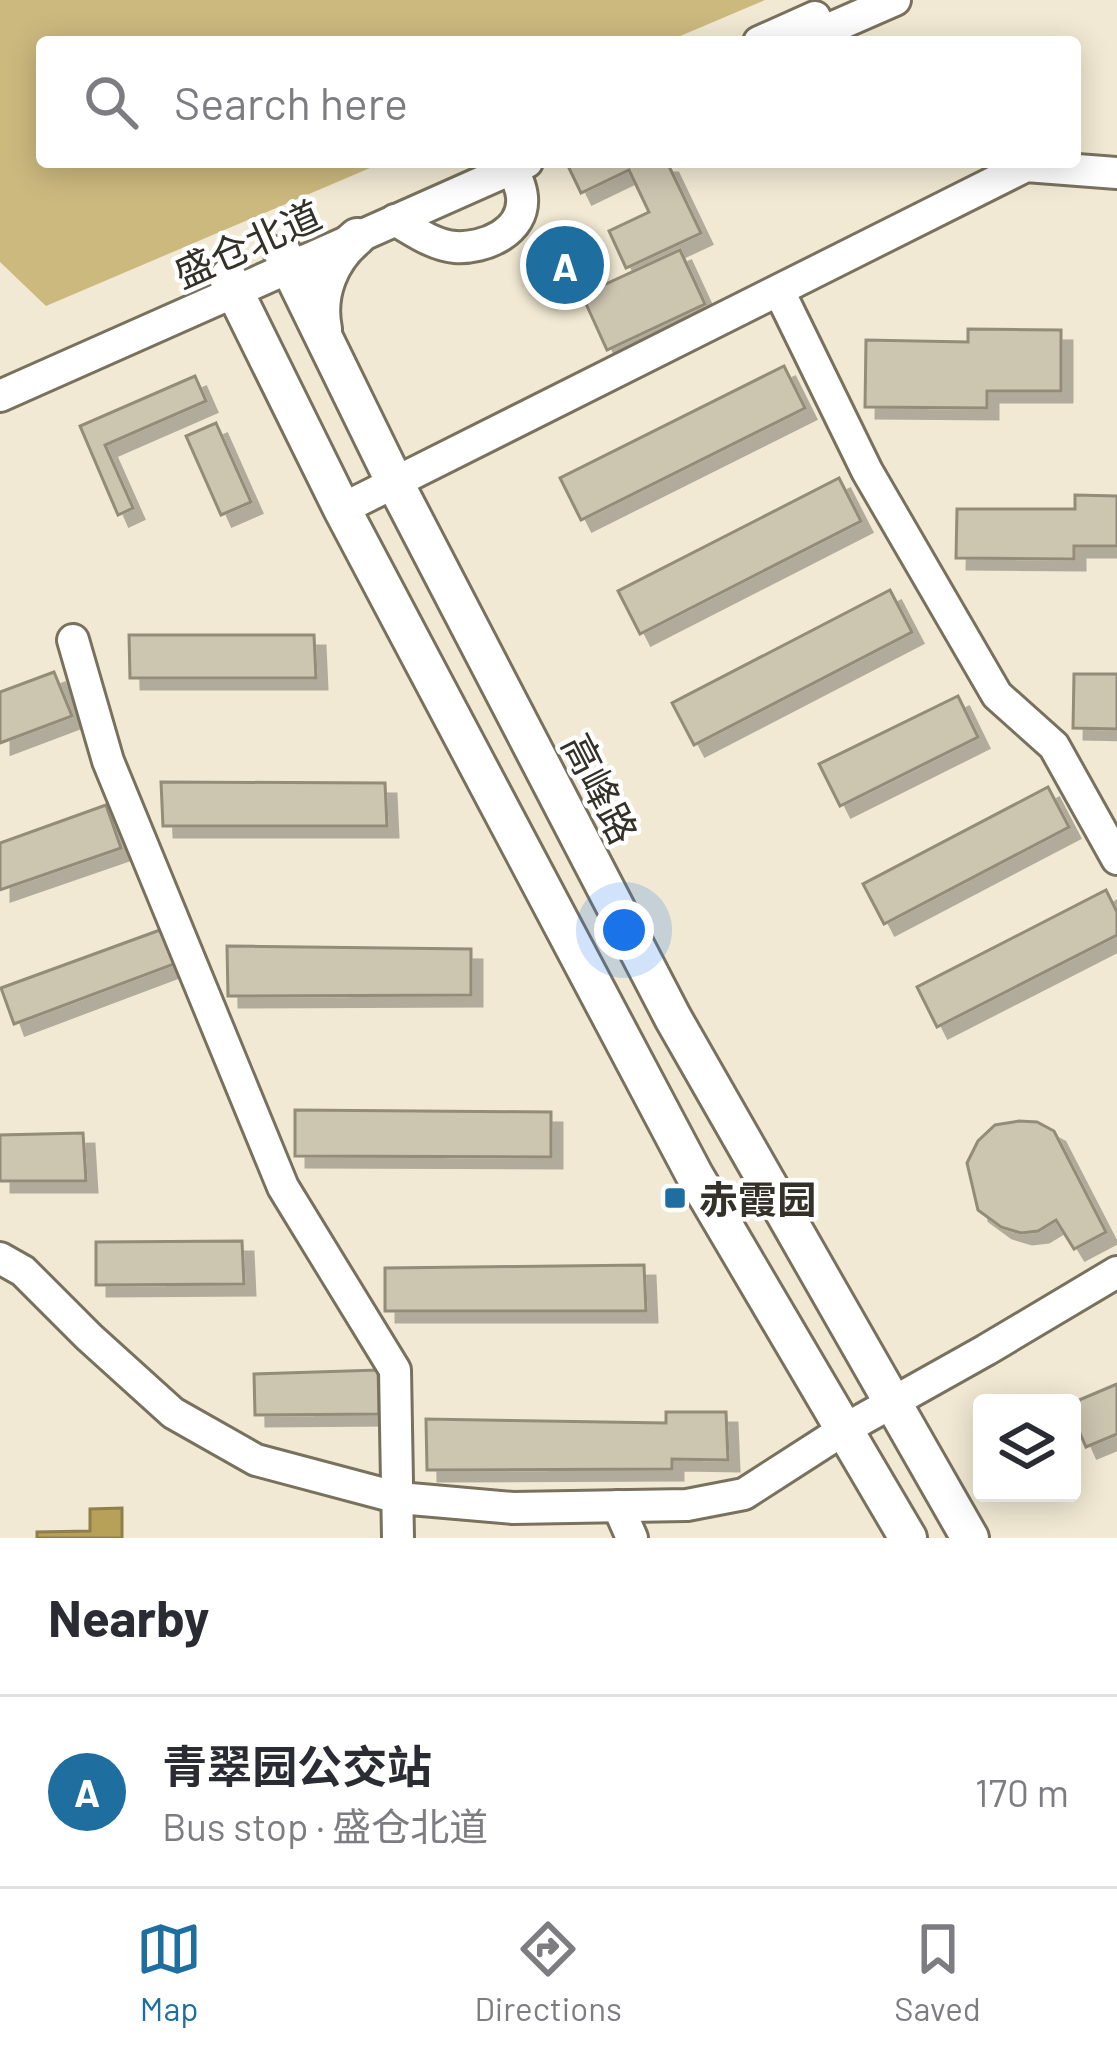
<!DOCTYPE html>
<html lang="en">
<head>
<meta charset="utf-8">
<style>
	body { margin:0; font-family:Barlow,"Noto Sans SC",sans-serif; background:#f2f2f3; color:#2b2b33 }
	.controls { position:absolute; right:36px; bottom:36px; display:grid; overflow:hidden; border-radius:12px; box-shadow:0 6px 30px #0003 }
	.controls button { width:108px; height:108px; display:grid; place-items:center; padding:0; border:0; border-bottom:3px solid #e1e1e2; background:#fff; color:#2b2b33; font:60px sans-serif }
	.you { position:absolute; left:624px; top:930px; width:42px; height:42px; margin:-30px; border:9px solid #fff; border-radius:50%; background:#1a73e8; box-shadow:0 0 0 18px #1a73e833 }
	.badge { display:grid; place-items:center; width:78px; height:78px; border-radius:50%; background:#1e6ea0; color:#fff; font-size:39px; font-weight:700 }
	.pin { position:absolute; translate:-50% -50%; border:6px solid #fff; box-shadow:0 3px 12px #0006 }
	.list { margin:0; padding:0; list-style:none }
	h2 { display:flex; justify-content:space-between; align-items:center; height:156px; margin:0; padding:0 48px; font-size:51px }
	h2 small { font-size:39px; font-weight:400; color:#7c7c81 }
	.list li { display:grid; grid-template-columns:78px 1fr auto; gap:36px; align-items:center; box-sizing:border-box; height:192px; padding:0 48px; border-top:3px solid #e1e1e2 }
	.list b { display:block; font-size:45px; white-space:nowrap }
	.list p { margin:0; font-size:39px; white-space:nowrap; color:#7c7c81 }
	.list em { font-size:39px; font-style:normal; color:#7c7c81 }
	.icon { flex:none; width:66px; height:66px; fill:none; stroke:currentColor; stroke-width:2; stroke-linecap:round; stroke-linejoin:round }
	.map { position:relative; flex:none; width:1117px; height:1538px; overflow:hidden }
	.search { position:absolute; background:#fff; box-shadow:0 6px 30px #0003; left:36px; right:36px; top:36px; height:132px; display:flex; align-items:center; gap:30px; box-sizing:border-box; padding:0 42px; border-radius:12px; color:#7c7c81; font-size:45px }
	.sheet { height:348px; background:#fff }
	nav { display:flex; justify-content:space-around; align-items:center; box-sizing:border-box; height:168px; border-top:3px solid #e1e1e2; background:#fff; font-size:33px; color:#7c7c81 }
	nav a { display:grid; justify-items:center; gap:6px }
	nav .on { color:#1e6ea0 }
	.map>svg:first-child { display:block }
</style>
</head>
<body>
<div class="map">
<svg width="1117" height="1538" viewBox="0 0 1117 1538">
	<defs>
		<filter id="shadow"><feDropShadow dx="11" dy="11" stdDeviation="0" flood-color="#0004"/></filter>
	</defs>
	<rect width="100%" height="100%" fill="#f1e9d3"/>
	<!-- green -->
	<polygon fill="#ccb97e" points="0,0 765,0 666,42 42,42 42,162 384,162 46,306 0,262"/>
	<!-- water -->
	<polygon fill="#b7a058" stroke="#8f7f4a" stroke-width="3" points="122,1508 122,1538 37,1538 37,1532 90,1531 90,1509"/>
	<!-- building -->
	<g fill="#ccc5b0" stroke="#938c78" stroke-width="3" filter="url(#shadow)">
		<polygon points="573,162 667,162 701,233 626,268 609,231 649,212 629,170 581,193 567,164"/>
		<polygon points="680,250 705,304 607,350 582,295"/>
		<polygon points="968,329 1061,330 1061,391 987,391 987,408 865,407 866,340 968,342"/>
		<polygon points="784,366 805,408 581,520 560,478"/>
		<polygon points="195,376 206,401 105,445 133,508 118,515 80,426"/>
		<polygon points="216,423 251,502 221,515 186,436"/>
		<polygon points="839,478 861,521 640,634 618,591"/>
		<polygon points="1075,495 1117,496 1117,546 1074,546 1074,559 956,558 957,509 1075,509"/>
		<polygon points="890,590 912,632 694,745 672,703"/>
		<polygon points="129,635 314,635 316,678 130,678"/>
		<polygon points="54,672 72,716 0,743 0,692"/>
		<polygon points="1074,674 1117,674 1117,729 1073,728"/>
		<polygon points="958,696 978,737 840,806 819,764"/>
		<polygon points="161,782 385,783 387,826 163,826"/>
		<polygon points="1048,787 1069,827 884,924 863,884"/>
		<polygon points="106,805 121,848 0,890 0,843"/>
		<polygon points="1106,890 1117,912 1117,935 937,1027 917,987"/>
		<polygon points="160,930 174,964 14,1024 1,988"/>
		<polygon points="227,946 471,949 471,995 228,996"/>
		<polygon points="295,1110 551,1112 551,1157 295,1156"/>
		<polygon points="1019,1121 1037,1122 1054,1131 1106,1232 1074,1249 1056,1220 1038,1231 1021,1233 1001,1227 978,1210 967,1163 978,1141 995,1125"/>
		<polygon points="83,1133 86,1181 0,1181 0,1135"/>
		<polygon points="242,1241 244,1284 96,1285 96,1242"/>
		<polygon points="644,1265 646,1311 385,1311 385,1268"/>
		<polygon points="378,1370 379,1414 255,1415 254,1374"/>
		<polygon points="1117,1384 1117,1434 1086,1447 1072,1415 1072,1403"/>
		<polygon points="666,1412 726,1412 728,1460 672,1459 672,1469 427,1470 426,1419 666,1423"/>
	</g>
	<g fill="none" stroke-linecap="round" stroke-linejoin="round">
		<!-- minor casing -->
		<g stroke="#77715d" stroke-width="36">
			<g id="minor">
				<polyline points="759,42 815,17"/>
				<polyline points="799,42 895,0"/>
				<path d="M395 220C414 231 433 245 455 247 484 249 525 232 522 197 521 185 514 172 509 162"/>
				<polyline points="779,291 867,471 997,695 1054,746 1117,859"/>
				<polyline points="0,396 527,162"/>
				<polyline points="342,509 1026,166 1117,173"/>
				<polyline points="73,640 108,761 283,1187 395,1370 398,1538"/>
				<polyline points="0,1258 23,1271 89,1337 173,1413 256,1460 399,1498 513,1508 687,1505 744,1494 845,1429 986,1350 1117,1272"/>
				<polyline points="618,1506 632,1538"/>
			</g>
		</g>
		<!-- major casing -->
		<g stroke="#77715d" stroke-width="42">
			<g id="major">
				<polyline points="283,254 395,483 673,1018 970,1538"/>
				<polyline points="228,278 342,509 695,1176 908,1538"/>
				<path d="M323 329C316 294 330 259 357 237"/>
			</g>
		</g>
		<!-- minor -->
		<use href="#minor" stroke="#fff" stroke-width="30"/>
		<!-- major -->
		<use href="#major" stroke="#fff" stroke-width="36"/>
	</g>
	<!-- markers -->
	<rect fill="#1e6ea0" stroke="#fff" stroke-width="4.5" x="663" y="1186" width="24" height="24" rx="6"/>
	<g text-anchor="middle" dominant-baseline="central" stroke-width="9" stroke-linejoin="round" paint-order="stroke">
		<!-- street labels -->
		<g font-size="39" fill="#333128" stroke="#fff">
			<text transform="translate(247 243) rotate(-24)">盛仓北道</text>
			<text transform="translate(601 788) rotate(63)">高峰路</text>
		</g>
		<!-- poi labels -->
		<g font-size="39" font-weight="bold" fill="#333128" stroke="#fff" text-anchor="start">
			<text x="699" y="1198">赤霞园</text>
		</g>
	</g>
</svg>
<div class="controls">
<button><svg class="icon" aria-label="layers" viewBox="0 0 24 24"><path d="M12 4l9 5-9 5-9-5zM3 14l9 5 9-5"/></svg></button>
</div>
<div class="you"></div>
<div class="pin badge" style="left:565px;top:265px">A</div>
<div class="search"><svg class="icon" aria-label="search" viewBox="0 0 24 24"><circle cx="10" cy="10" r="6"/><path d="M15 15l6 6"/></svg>Search here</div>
</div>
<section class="sheet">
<h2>Nearby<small></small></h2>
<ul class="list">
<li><span class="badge">A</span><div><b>青翠园公交站</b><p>Bus stop · 盛仓北道</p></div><em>170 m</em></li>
</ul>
</section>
<nav>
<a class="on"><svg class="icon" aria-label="map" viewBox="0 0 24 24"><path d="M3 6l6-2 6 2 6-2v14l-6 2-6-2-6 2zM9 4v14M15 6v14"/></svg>Map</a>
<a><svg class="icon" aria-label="directions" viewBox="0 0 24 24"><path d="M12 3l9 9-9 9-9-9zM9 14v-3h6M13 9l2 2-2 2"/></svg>Directions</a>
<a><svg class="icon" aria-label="saved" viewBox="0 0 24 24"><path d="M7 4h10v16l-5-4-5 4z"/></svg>Saved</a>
</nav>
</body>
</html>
